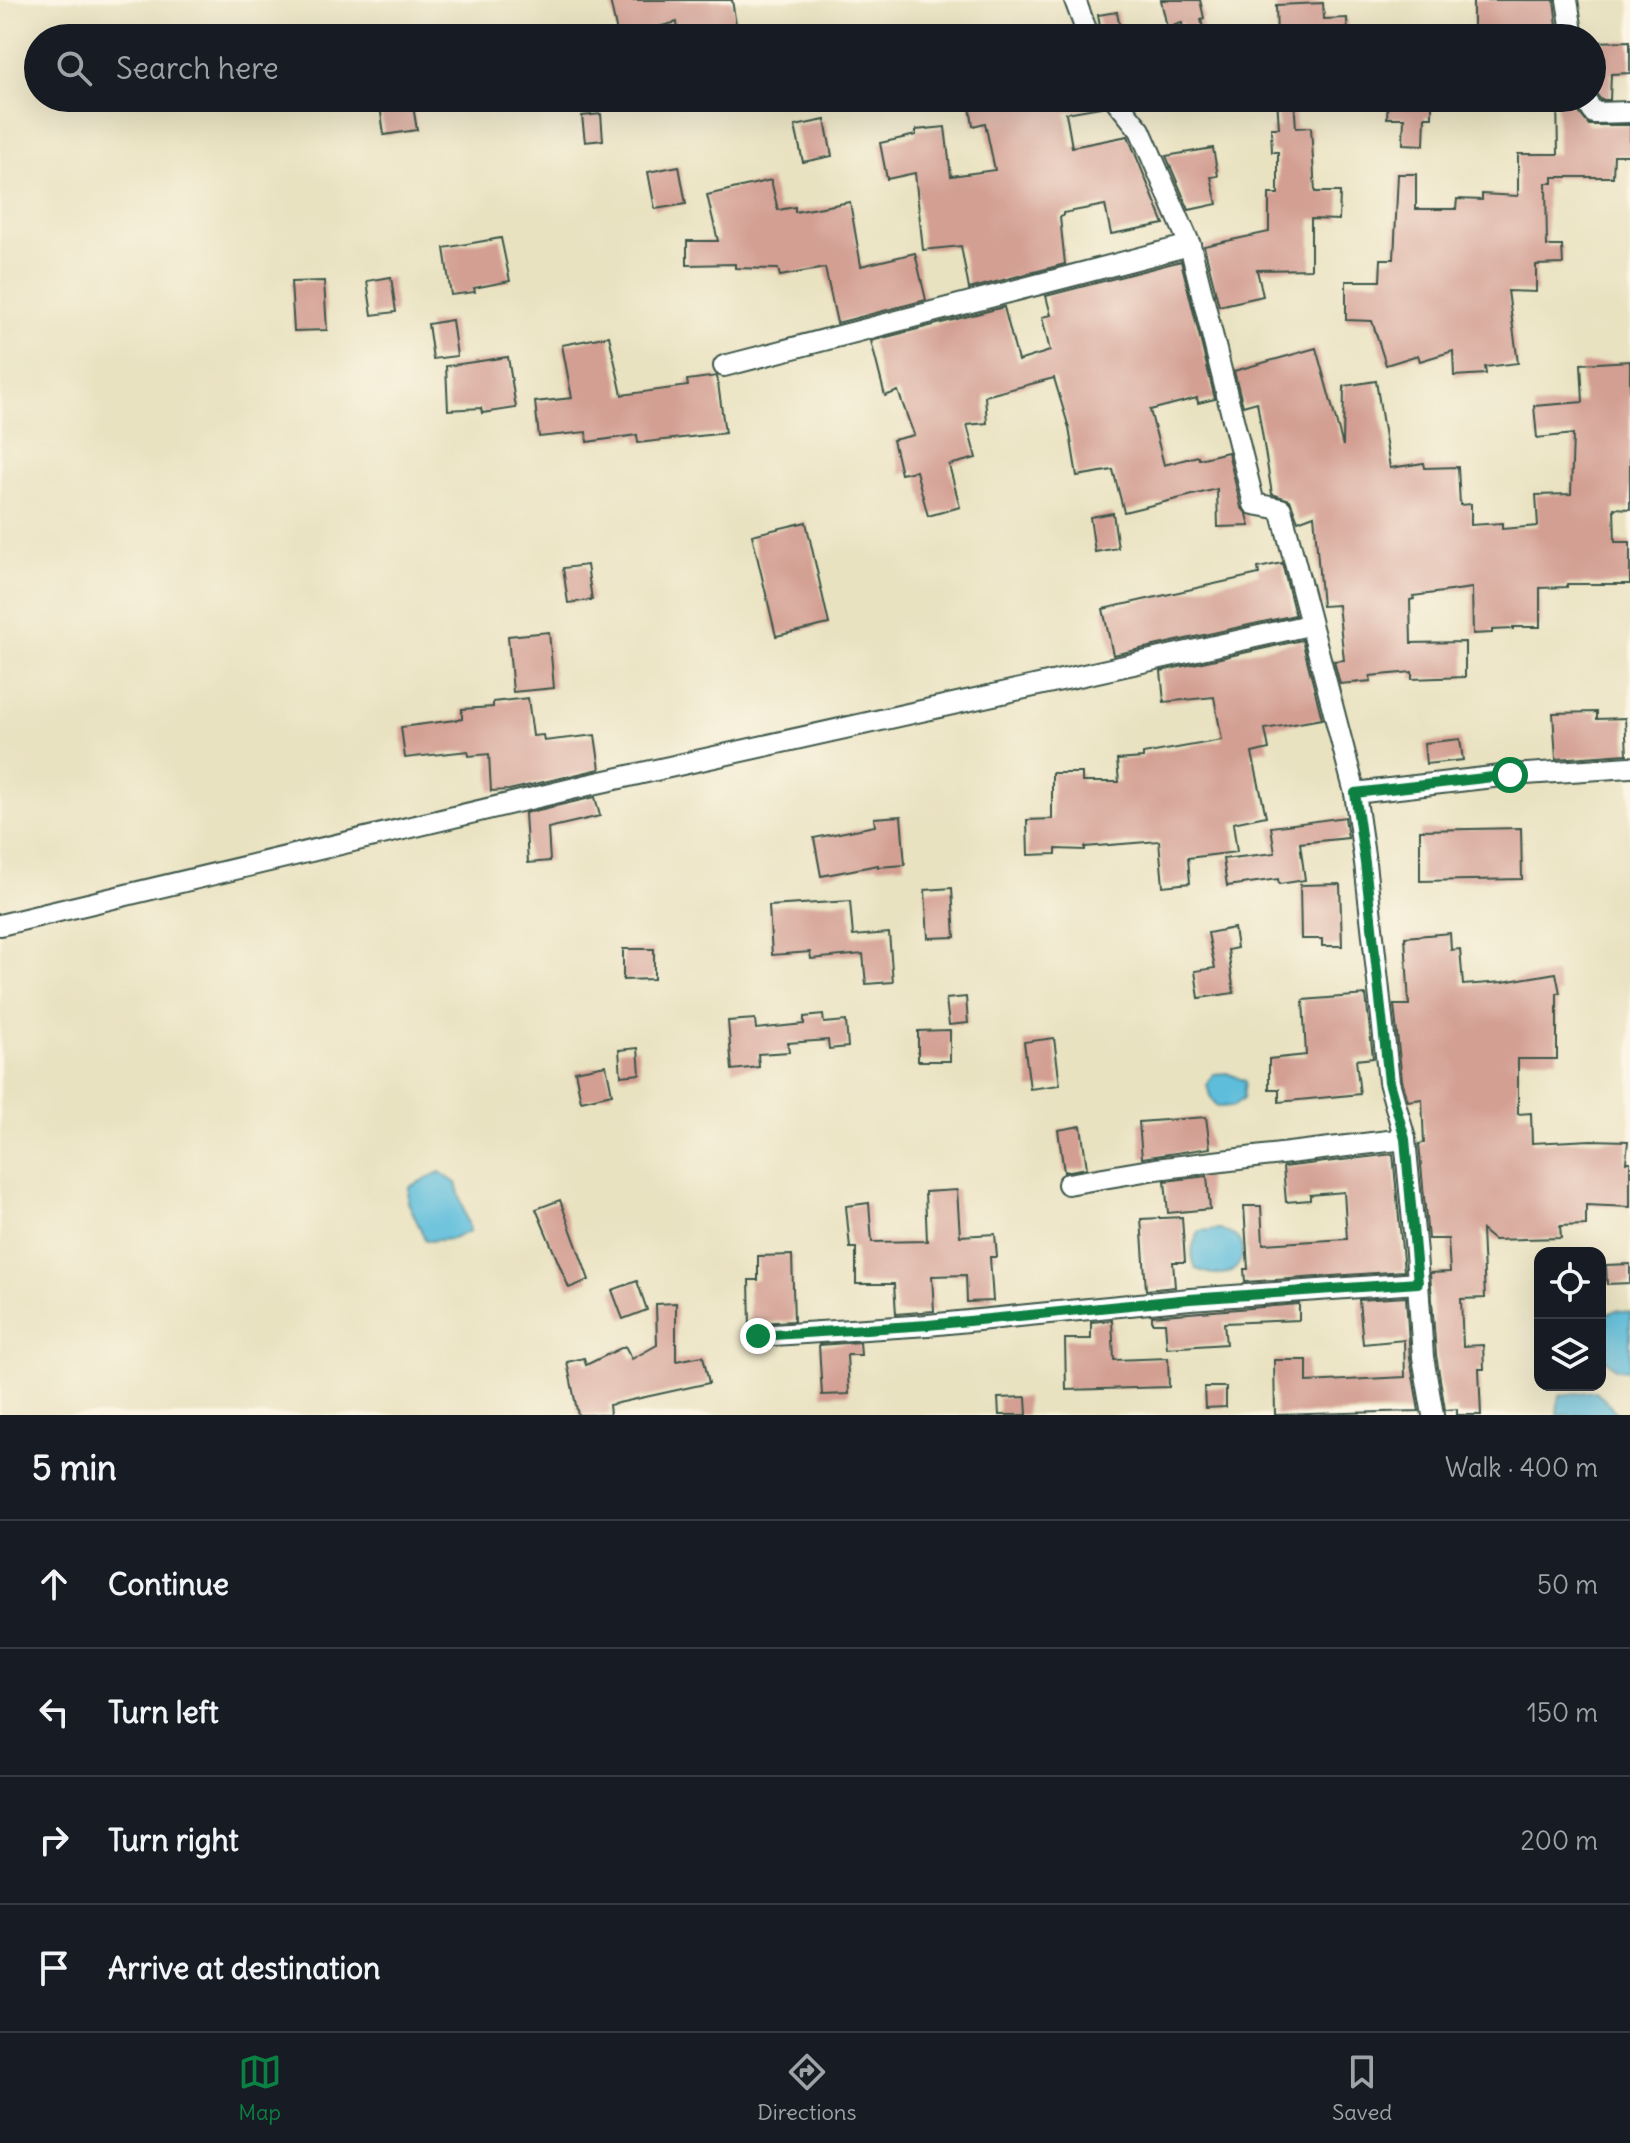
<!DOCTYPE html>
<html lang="en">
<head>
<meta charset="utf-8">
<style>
	body { margin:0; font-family:Delius,sans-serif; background:#20242c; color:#f1f3f6 }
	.controls { position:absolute; right:24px; bottom:24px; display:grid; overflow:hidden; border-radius:16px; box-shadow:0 8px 32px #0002 }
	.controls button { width:72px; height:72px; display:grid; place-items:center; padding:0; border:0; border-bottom:2px solid #363941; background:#171b24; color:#f1f3f6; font:40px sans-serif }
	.stop { position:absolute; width:24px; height:24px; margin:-18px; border:6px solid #0b8043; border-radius:50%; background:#fff }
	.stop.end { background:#0b8043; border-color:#fff; box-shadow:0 2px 8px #0008 }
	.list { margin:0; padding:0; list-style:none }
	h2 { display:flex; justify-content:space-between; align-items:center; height:104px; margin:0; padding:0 32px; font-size:34px }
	h2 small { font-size:26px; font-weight:400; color:#9ea1a6 }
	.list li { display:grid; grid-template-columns:52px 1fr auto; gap:24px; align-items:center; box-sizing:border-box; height:128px; padding:0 32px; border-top:2px solid #363941 }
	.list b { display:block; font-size:30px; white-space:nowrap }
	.list em { font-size:26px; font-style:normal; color:#9ea1a6 }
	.icon { flex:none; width:44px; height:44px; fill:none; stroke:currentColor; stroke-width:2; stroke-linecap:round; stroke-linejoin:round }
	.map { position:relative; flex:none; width:1630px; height:1415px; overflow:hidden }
	.search { position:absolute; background:#171b24; box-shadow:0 8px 32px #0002; left:24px; right:24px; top:24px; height:88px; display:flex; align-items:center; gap:20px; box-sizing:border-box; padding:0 28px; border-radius:44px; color:#9ea1a6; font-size:30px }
	.sheet { height:616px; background:#171b24 }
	nav { display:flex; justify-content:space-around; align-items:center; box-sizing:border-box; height:112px; border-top:2px solid #363941; background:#171b24; font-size:22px; color:#9ea1a6 }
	nav a { display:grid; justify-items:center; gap:4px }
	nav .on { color:#0b8043 }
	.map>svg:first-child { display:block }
</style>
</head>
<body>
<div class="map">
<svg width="1630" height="1415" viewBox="0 0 1630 1415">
	<rect width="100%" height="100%" fill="#fcf5e5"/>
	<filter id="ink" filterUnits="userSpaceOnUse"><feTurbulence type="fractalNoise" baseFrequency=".0125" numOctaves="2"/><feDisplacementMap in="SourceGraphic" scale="16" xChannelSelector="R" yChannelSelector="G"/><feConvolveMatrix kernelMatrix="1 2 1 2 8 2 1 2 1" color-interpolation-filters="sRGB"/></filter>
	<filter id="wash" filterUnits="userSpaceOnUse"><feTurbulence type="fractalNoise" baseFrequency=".006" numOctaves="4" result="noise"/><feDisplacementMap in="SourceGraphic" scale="32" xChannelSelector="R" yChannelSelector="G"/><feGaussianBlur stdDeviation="1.8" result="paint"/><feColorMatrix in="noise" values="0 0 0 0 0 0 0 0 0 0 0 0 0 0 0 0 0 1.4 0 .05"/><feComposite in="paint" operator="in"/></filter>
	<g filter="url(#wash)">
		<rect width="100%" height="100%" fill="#e9e2c1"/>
		<!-- water -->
		<g fill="#5dbddb" stroke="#3e7d88" stroke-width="2">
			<polygon points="1227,1073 1245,1081 1243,1099 1234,1106 1218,1107 1210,1097 1207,1084 1213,1074"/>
			<polygon points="440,1172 456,1183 470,1231 452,1239 426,1241 408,1202 409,1187"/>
			<path d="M1219 1229C1224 1231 1233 1234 1237 1238 1247 1248 1242 1267 1229 1272 1218 1277 1207 1273 1196 1269 1189 1253 1192 1245 1200 1231Z"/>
			<polygon points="1616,1310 1630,1312 1630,1370 1616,1369 1600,1354 1601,1334 1608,1324 1603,1316"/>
			<polygon points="1596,1391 1616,1412 1615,1415 1557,1415 1559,1395"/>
		</g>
		<g id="blocks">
			<!-- building -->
			<g fill="#d39f93">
				<polygon points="610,0 732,0 738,36 711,38 710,30 678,34 677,22 639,32 641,38 618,38"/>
				<polygon points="1161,0 1200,0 1204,18 1201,19 1205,38 1185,38 1182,23 1167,27"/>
				<polygon points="1473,0 1554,0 1558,34 1527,33 1527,38 1473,38"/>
				<polygon points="1323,3 1324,19 1347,18 1348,38 1277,38 1276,5"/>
				<polygon points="1117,12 1122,38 1102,38 1098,15"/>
				<polygon points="1630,41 1630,73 1611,74 1610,100 1601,100 1592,88 1592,42"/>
				<polygon points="982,98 1100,98 1101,107 1066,113 1072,147 1128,136 1164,224 1111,234 1105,205 1063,213 1063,216 1060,217 1065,264 969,289 961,246 923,250 915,173 887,179 880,143 916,135 916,130 945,127 951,176 995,170 985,123 973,126 969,101"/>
				<polygon points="1277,98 1294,98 1296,128 1311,127 1315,192 1340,192 1339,220 1311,219 1311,269 1257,270 1263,296 1219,306 1204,246 1269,232 1269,194 1278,194 1278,152 1272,152 1271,128 1279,128"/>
				<polygon points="1388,98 1432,98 1432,117 1425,117 1424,145 1403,144 1404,118 1387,118"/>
				<polygon points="1557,98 1571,98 1573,105 1589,125 1630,125 1630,155 1614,155 1613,177 1553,177 1553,183 1546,183 1547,246 1562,246 1563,264 1536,265 1536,292 1508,291 1518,363 1485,367 1486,374 1454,376 1453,351 1420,361 1418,355 1386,365 1372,321 1346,320 1346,281 1380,281 1381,259 1394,259 1398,174 1416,174 1416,209 1456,209 1457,199 1482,200 1482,194 1518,196 1518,154 1558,154"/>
				<polygon points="412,100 417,130 384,135 380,105"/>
				<polygon points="601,114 603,140 585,142 582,116"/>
				<polygon points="825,120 832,156 803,162 795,126"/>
				<polygon points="1213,148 1218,176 1211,177 1217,204 1189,210 1166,156"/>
				<polygon points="679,166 686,204 655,209 648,172"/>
				<polygon points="771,180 778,210 795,207 795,212 850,202 861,266 915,253 926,300 837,323 825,268 780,276 778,269 735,268 735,264 687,265 687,241 718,241 707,195"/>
				<polygon points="501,238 510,281 474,288 475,292 451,295 444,248"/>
				<polygon points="1181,261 1215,399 1198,403 1197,398 1150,410 1164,465 1198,456 1199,459 1228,452 1241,507 1247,514 1250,526 1218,527 1217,489 1124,512 1113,470 1077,476 1069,428 1054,378 985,396 987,423 967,425 976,458 949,465 960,507 928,516 916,471 901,474 893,440 914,435 898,391 885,396 871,341 1004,307 1018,361 1050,351 1042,317 1051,315 1046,296"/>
				<polygon points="391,277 396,312 372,315 367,281"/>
				<polygon points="324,281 327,330 294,331 291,282"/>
				<polygon points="452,320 457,356 433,359 428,324"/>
				<polygon points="609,336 622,395 688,386 687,380 717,376 725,433 638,443 637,435 587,442 586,432 539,437 535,402 572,398 562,345"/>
				<polygon points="1316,348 1343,446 1344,386 1376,381 1390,468 1424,463 1425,468 1458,467 1460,505 1471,504 1471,525 1502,523 1502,529 1538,526 1536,495 1571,494 1573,434 1537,438 1534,406 1583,402 1581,364 1630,361 1630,509 1614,508 1615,542 1630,542 1630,584 1567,584 1567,587 1540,588 1540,627 1513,627 1513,629 1492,630 1492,633 1473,634 1472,588 1413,596 1414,599 1410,600 1411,643 1465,642 1465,677 1412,679 1412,672 1370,676 1371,681 1340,684 1334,661 1344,660 1338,605 1322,606 1314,515 1298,521 1290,500 1272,494 1257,402 1243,406 1234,371"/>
				<polygon points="508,357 516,408 482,413 481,408 448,410 446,366"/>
				<polygon points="1113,513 1118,548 1095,552 1090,517"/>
				<polygon points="806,522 829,624 776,636 752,535"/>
				<polygon points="1282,563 1295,615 1113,655 1103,609 1259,574 1258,568"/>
				<polygon points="587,565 592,600 568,603 563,568"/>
				<polygon points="549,632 554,688 513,692 508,636"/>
				<polygon points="1302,640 1322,719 1265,729 1269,749 1252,753 1266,816 1233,823 1237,852 1188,858 1190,883 1163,886 1159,841 1085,847 1085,850 1056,849 1056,854 1028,855 1027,820 1052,819 1052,773 1082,773 1082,782 1119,782 1117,760 1143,758 1143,754 1222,740 1214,697 1164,702 1161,671"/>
				<polygon points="528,698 533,736 543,735 544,741 595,735 600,769 509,790 491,791 489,754 469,756 468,751 405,758 401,727 462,719 462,709 493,707 493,702"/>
				<polygon points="1597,712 1597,719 1625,718 1627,754 1556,759 1553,713"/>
				<polygon points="1460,739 1463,760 1426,764 1424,743"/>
				<polygon points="595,797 600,816 548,828 550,861 528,863 525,813"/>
				<polygon points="901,816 905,865 878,867 878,865 821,876 814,838 875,826 874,818"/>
				<polygon points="1345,817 1348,838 1300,843 1305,880 1279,884 1278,879 1227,886 1223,859 1275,853 1271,827"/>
				<polygon points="1521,828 1522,879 1420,881 1420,830"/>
				<polygon points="1340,884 1342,946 1322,946 1322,939 1301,939 1300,885"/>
				<polygon points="952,888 955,937 928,938 925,890"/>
				<polygon points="850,901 853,936 889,933 893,982 866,984 863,954 811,959 810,952 772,955 769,906"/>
				<polygon points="1234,928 1237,948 1228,950 1234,993 1199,998 1195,971 1215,968 1208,933"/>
				<polygon points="1450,933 1451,950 1460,949 1463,985 1503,982 1556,973 1560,993 1557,993 1557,1059 1518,1059 1518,1114 1531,1113 1532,1143 1591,1140 1628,1141 1626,1162 1630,1162 1630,1207 1586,1205 1586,1225 1560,1226 1561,1238 1494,1240 1482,1230 1485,1298 1461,1299 1463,1346 1483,1345 1484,1369 1479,1369 1481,1415 1457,1415 1457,1409 1445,1410 1436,1355 1430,1273 1450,1272 1448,1239 1428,1239 1419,1144 1424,1143 1422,1099 1408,1101 1402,1080 1394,1005 1409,1005 1405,937"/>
				<polygon points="623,949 654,949 654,979 623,980"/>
				<polygon points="1366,995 1373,1058 1356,1060 1360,1094 1279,1102 1279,1089 1269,1089 1269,1059 1306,1055 1303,1000"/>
				<polygon points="966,997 968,1023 949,1025 946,999"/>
				<polygon points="823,1015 824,1023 846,1021 848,1047 829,1049 828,1040 788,1043 789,1052 758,1054 759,1067 732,1070 728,1021 755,1019 756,1029 804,1024 804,1017"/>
				<polygon points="950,1030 950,1061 918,1061 918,1031"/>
				<polygon points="1054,1038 1060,1085 1030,1089 1024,1042"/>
				<polygon points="638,1048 640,1074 621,1076 619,1050"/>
				<polygon points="606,1065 612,1094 581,1101 575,1071"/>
				<polygon points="1206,1117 1210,1148 1142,1158 1139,1122"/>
				<polygon points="1081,1126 1087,1168 1064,1172 1058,1130"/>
				<polygon points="1393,1154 1404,1271 1245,1282 1244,1269 1248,1269 1244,1206 1261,1206 1263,1244 1347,1239 1344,1192 1310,1195 1310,1200 1286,1202 1283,1167"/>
				<polygon points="1207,1176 1210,1209 1168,1213 1165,1181"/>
				<polygon points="957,1190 960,1236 995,1234 997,1257 990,1257 993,1301 967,1302 966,1275 932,1276 934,1311 896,1314 894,1284 856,1284 856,1248 850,1248 846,1206 869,1203 872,1242 927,1241 925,1192"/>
				<polygon points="560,1200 589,1280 569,1288 536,1209"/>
				<polygon points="1182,1217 1185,1262 1173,1262 1175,1287 1146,1290 1141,1219"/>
				<polygon points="792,1255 794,1321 757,1323 750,1326 749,1280 758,1280 758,1256"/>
				<polygon points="1630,1264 1630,1283 1607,1284 1606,1265"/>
				<polygon points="637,1281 647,1310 623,1319 612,1290"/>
				<polygon points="1406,1297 1410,1358 1419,1411 1275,1415 1274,1360 1307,1360 1307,1382 1405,1377 1404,1340 1363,1344 1359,1300"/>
				<polygon points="676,1303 676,1361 703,1356 709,1383 609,1405 610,1415 578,1415 567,1362 584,1358 586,1365 625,1346 632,1359 657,1345 656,1304"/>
				<polygon points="1299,1304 1299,1320 1224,1323 1226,1344 1167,1348 1165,1323 1152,1323 1152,1316"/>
				<polygon points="1112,1320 1114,1360 1168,1358 1169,1387 1066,1390 1065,1339 1091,1339 1091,1322"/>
				<polygon points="860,1342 861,1355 847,1355 849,1394 822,1395 819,1345"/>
				<polygon points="1204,1387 1226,1387 1226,1407 1205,1408"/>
				<polygon points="1026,1397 1027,1415 999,1415 998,1398"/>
			</g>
		</g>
	</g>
	<g filter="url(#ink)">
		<use href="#blocks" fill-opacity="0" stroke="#3d5649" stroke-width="2"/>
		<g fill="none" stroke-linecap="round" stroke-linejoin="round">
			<!-- street casing -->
			<g stroke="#3d5649" stroke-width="24">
				<g id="street">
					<polyline points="1075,0 1089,38"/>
					<polyline points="1567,0 1573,38"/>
					<polyline points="1114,98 1140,130 1190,245 1254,504 1281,509 1355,793 1365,863 1389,1082 1405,1139 1416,1253 1423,1357 1433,1415"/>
					<polyline points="1584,98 1594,113 1630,112"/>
					<polyline points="724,366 1190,245"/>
					<polyline points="1355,793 1510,775 1630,767"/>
					<polyline points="0,925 588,785 1309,625"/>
					<polyline points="1068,1184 1156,1169 1405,1139"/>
					<polyline points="758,1336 928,1325 1190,1299 1418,1283"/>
				</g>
			</g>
			<!-- street -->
			<use href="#street" stroke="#fff" stroke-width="20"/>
		</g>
	</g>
	<g fill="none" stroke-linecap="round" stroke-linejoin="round" filter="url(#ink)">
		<!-- route -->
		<polyline stroke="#0b8043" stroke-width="10" points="758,1336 928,1325 1190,1299 1418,1283 1405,1139 1389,1082 1365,863 1355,793 1510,775"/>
	</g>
</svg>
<div class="controls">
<button><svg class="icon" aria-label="locate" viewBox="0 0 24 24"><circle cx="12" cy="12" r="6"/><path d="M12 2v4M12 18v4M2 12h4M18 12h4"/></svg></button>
<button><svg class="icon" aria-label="layers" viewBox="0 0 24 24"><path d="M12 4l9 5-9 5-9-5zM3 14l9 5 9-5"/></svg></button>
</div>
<div class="stop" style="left:1510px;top:775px"></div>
<div class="stop end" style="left:758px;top:1336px"></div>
<div class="search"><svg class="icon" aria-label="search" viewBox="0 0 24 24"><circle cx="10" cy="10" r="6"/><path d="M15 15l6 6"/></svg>Search here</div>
</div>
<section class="sheet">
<h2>5 min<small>Walk · 400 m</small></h2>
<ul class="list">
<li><svg class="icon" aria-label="ahead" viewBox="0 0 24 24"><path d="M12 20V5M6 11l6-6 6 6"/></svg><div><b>Continue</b></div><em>50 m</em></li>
<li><svg class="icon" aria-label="left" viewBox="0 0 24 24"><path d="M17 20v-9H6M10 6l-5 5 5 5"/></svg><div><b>Turn left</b></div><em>150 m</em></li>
<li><svg class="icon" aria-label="right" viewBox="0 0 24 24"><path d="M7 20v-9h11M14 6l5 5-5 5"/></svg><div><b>Turn right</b></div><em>200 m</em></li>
<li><svg class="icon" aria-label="arrive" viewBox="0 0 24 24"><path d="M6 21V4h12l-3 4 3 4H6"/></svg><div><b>Arrive at destination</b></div></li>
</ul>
</section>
<nav>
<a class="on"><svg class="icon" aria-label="map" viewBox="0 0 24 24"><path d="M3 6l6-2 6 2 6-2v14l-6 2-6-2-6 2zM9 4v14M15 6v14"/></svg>Map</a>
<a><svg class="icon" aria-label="directions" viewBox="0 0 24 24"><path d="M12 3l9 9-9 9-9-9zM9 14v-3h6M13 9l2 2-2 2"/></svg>Directions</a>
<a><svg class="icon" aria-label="saved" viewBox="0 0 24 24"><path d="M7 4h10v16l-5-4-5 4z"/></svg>Saved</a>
</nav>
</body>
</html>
